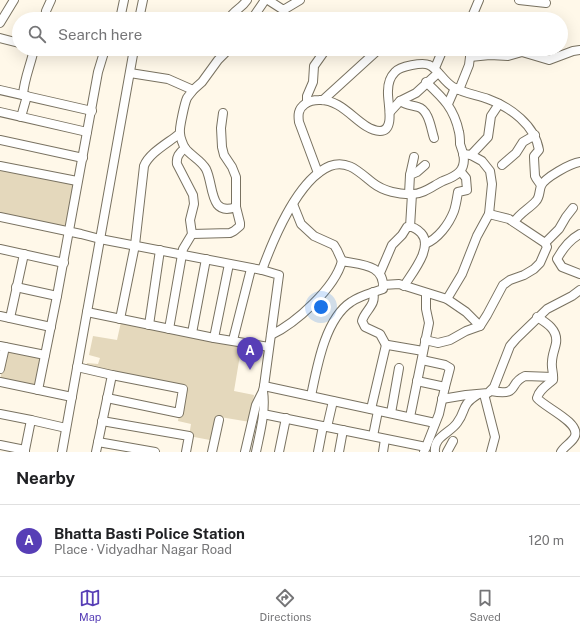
<!DOCTYPE html>
<html lang="en">
<head>
<meta charset="utf-8">
<style>
	body { margin:0; font-family:"Public Sans",sans-serif; background:#f6f6f6; color:#202124 }
	.you { position:absolute; left:321px; top:307px; width:14px; height:14px; margin:-10px; border:3px solid #fff; border-radius:50%; background:#1a73e8; box-shadow:0 0 0 6px #1a73e833 }
	.badge { display:grid; place-items:center; width:26px; height:26px; border-radius:50%; background:#573eb6; color:#fff; font-size:13px; font-weight:700 }
	.pin { position:absolute; translate:-50% -33px; filter:drop-shadow(0 1px 2px #0008) }
	.pin::after { content:''; position:absolute; top:21px; width:14px; height:12px; background:inherit; clip-path:polygon(0 0,100% 0,50% 100%) }
	.list { margin:0; padding:0; list-style:none }
	h2 { display:flex; justify-content:space-between; align-items:center; height:52px; margin:0; padding:0 16px; font-size:17px }
	h2 small { font-size:13px; font-weight:400; color:#757577 }
	.list li { display:grid; grid-template-columns:26px 1fr auto; gap:12px; align-items:center; box-sizing:border-box; height:72px; padding:0 16px; border-top:1px solid #e0e0e0 }
	.list b { display:block; font-size:15px; white-space:nowrap }
	.list p { margin:0; font-size:13px; white-space:nowrap; color:#757577 }
	.list em { font-size:13px; font-style:normal; color:#757577 }
	.icon { flex:none; width:22px; height:22px; fill:none; stroke:currentColor; stroke-width:2; stroke-linecap:round; stroke-linejoin:round }
	.map { position:relative; flex:none; width:580px; height:452px; overflow:hidden }
	.search { position:absolute; background:#fff; box-shadow:0 4px 16px #0002; left:12px; right:12px; top:12px; height:44px; display:flex; align-items:center; gap:10px; box-sizing:border-box; padding:0 14px; border-radius:22px; color:#757577; font-size:15px }
	.sheet { height:124px; background:#fff }
	nav { display:flex; justify-content:space-around; align-items:center; box-sizing:border-box; height:56px; border-top:1px solid #e0e0e0; background:#fff; font-size:11px; color:#757577 }
	nav a { display:grid; justify-items:center; gap:2px }
	nav .on { color:#573eb6 }
	.map>svg:first-child { display:block }
</style>
</head>
<body>
<div class="map">
<svg width="580" height="452" viewBox="0 0 580 452">
	<rect width="100%" height="100%" fill="#fff8e9"/>
	<!-- green -->
	<g fill="#e4d8bc">
		<polygon points="0,169 75,185 68,229 0,215"/>
		<polygon points="121,322 242,343 234,391 254,395 250,422 220,417 215,441 189,436 191,424 178,421 183,388 86,368 87,363 98,364 100,358 89,355 93,336 117,340"/>
		<polygon points="6,348 42,356 36,387 0,380"/>
	</g>
	<g fill="none" stroke-linecap="round" stroke-linejoin="round">
		<!-- minor casing -->
		<g stroke="#797261" stroke-width="10">
			<g id="minor">
				<polyline points="268,0 282,9 285,9 300,0"/>
				<polyline points="519,0 546,3"/>
				<polyline points="45,19 46,11 51,0"/>
				<polyline points="120,19 124,0"/>
				<polyline points="139,19 143,0"/>
				<path d="M229 19C234 10 241 9 247 0"/>
				<polyline points="252,19 265,0"/>
				<polyline points="471,19 479,0"/>
				<polyline points="0,23 14,0"/>
				<polyline points="0,38 19,43"/>
				<polyline points="470,57 490,55 508,56 522,52 549,60 573,51 580,50"/>
				<polyline points="435,68 443,49"/>
				<path d="M130 73 168 79 193 90C191 93 189 95 187 98 185 102 179 128 180 133 180 137 183 145 185 148 191 156 201 160 206 169 214 185 209 217 236 207"/>
				<polyline points="0,90 92,111"/>
				<polyline points="193,90 202,82 218,60 229,49"/>
				<polyline points="459,90 469,65 471,49"/>
				<path d="M23 95C24 79 31 64 34 49"/>
				<polyline points="323,100 379,49"/>
				<path d="M400 101C406 105 411 105 418 107 429 110 431 129 434 138"/>
				<polyline points="307,102 307,96 313,82 314,66 326,49"/>
				<polyline points="448,104 455,88"/>
				<polyline points="0,112 87,132"/>
				<polyline points="390,112 400,101 416,93 438,73"/>
				<polyline points="21,117 27,96"/>
				<polyline points="0,140 83,158"/>
				<polyline points="471,155 488,137 491,116 499,104"/>
				<polyline points="502,165 516,153 523,142 535,135"/>
				<polyline points="0,166 77,181"/>
				<path d="M318 173 299 122C298 115 298 109 305 104 309 101 314 100 319 100 345 99 359 130 380 131 396 131 387 101 388 91 388 84 390 77 395 72 400 66 423 62 429 65 437 68 444 82 453 87 463 93 477 95 488 99 510 107 535 125 539 150L534 156C534 160 535 175 535 176 536 179 539 182 541 185"/>
				<polyline points="410,175 414,157"/>
				<polyline points="409,194 410,175 417,172 425,165"/>
				<polyline points="293,204 301,224 314,236 334,245 337,250 342,261"/>
				<polyline points="0,217 81,234 100,239 262,270 279,275 264,386 263,391 256,405 245,452"/>
				<path d="M514 222C521 212 529 209 536 201 540 197 539 191 541 186 544 178 571 163 580 162"/>
				<polyline points="410,227 412,194"/>
				<polyline points="192,234 230,233 234,231 240,226 240,223 236,207 236,177 232,167 224,155 222,147 221,128 223,113"/>
				<path d="M580 234C569 240 563 248 557 259L562 267 580 274"/>
				<polyline points="545,243 559,229 566,217 573,208"/>
				<path d="M425 244C438 239 449 224 454 211 456 205 457 198 458 192L467 190 466 178 461 172"/>
				<polyline points="0,249 64,263"/>
				<path d="M262 270C273 240 298 179 330 166 348 159 360 173 373 183 383 191 400 195 413 194 424 194 434 185 443 181 457 176 467 170 463 153 462 150 461 147 460 144 460 140 460 136 459 132 454 108 443 98 426 82"/>
				<path d="M380 273 392 245 402 235 407 227C412 226 417 229 421 233 434 247 412 273 404 286"/>
				<polyline points="383,285 399,284 447,299 466,312 480,326"/>
				<polyline points="16,287 57,296"/>
				<path d="M373 292C377 305 365 310 362 321L365 327 380 334 386 345"/>
				<polyline points="447,299 462,274 477,236 489,214 492,184 490,171 482,161 471,155 463,154"/>
				<polyline points="87,312 214,338 269,347"/>
				<polyline points="0,316 51,327"/>
				<path d="M537 317C547 323 558 330 556 343 555 349 552 355 552 362 551 368 554 374 553 380 546 386 539 390 537 398 544 407 580 422 575 436 573 442 564 446 561 452"/>
				<polyline points="10,318 24,254"/>
				<path d="M120 319 135 245 144 166C149 153 168 143 179 134"/>
				<polyline points="149,325 160,250"/>
				<path d="M169 329 183 249 192 234 190 220 194 204 193 195 177 164C176 157 179 153 185 148"/>
				<polyline points="192,333 206,259"/>
				<path d="M271 335C296 323 335 288 342 261 361 265 385 264 383 289 372 293 361 295 351 302 325 319 317 367 311 396"/>
				<polyline points="214,338 229,264"/>
				<polyline points="233,340 251,269"/>
				<polyline points="425,340 438,343 450,340 466,331 480,326 487,315 503,285 510,280 524,275 534,269 540,263 547,247 545,243 509,219 489,214"/>
				<polyline points="0,346 45,355"/>
				<polyline points="422,360 445,365 450,368 445,387"/>
				<polyline points="77,367 112,375 96,452"/>
				<polyline points="0,369 5,347"/>
				<polyline points="417,381 445,387 439,414 424,452"/>
				<polyline points="0,382 72,397"/>
				<polyline points="264,386 435,423"/>
				<polyline points="38,390 57,296 98,72 105,49"/>
				<path d="M491 391C521 396 507 384 525 376L553 377"/>
				<polyline points="484,394 495,437 491,452"/>
				<polyline points="107,398 179,413 183,389 112,375"/>
				<polyline points="442,399 466,395 488,393 494,387 510,346 516,339 547,309 572,296 580,290"/>
				<polyline points="371,409 386,345 388,345 423,351"/>
				<polyline points="391,413 399,368"/>
				<polyline points="0,414 31,420"/>
				<polyline points="263,414 426,447"/>
				<polyline points="410,417 429,323 426,309 426,293"/>
				<polyline points="102,421 189,436 186,452"/>
				<polyline points="327,427 333,401"/>
				<polyline points="373,436 378,411"/>
				<polyline points="98,442 155,452"/>
				<polyline points="0,445 25,450 25,452"/>
				<polyline points="25,450 31,420 66,428"/>
				<polyline points="62,452 134,49"/>
				<polyline points="212,452 219,420"/>
				<path d="M256 452C260 432 266 411 263 391"/>
				<polyline points="279,452 286,418"/>
				<polyline points="318,452 323,426"/>
				<polyline points="339,452 343,430"/>
				<polyline points="383,452 385,439"/>
				<path d="M435 452C433 437 450 433 457 423 467 410 460 406 477 395"/>
				<polyline points="447,452 453,441"/>
			</g>
		</g>
		<!-- minor -->
		<use href="#minor" stroke="#fff" stroke-width="8"/>
	</g>
</svg>
<div class="you"></div>
<div class="pin badge" style="left:250px;top:370px">A</div>
<div class="search"><svg class="icon" aria-label="search" viewBox="0 0 24 24"><circle cx="10" cy="10" r="6"/><path d="M15 15l6 6"/></svg>Search here</div>
</div>
<section class="sheet">
<h2>Nearby<small></small></h2>
<ul class="list">
<li><span class="badge">A</span><div><b>Bhatta Basti Police Station</b><p>Place · Vidyadhar Nagar Road</p></div><em>120 m</em></li>
</ul>
</section>
<nav>
<a class="on"><svg class="icon" aria-label="map" viewBox="0 0 24 24"><path d="M3 6l6-2 6 2 6-2v14l-6 2-6-2-6 2zM9 4v14M15 6v14"/></svg>Map</a>
<a><svg class="icon" aria-label="directions" viewBox="0 0 24 24"><path d="M12 3l9 9-9 9-9-9zM9 14v-3h6M13 9l2 2-2 2"/></svg>Directions</a>
<a><svg class="icon" aria-label="saved" viewBox="0 0 24 24"><path d="M7 4h10v16l-5-4-5 4z"/></svg>Saved</a>
</nav>
</body>
</html>
